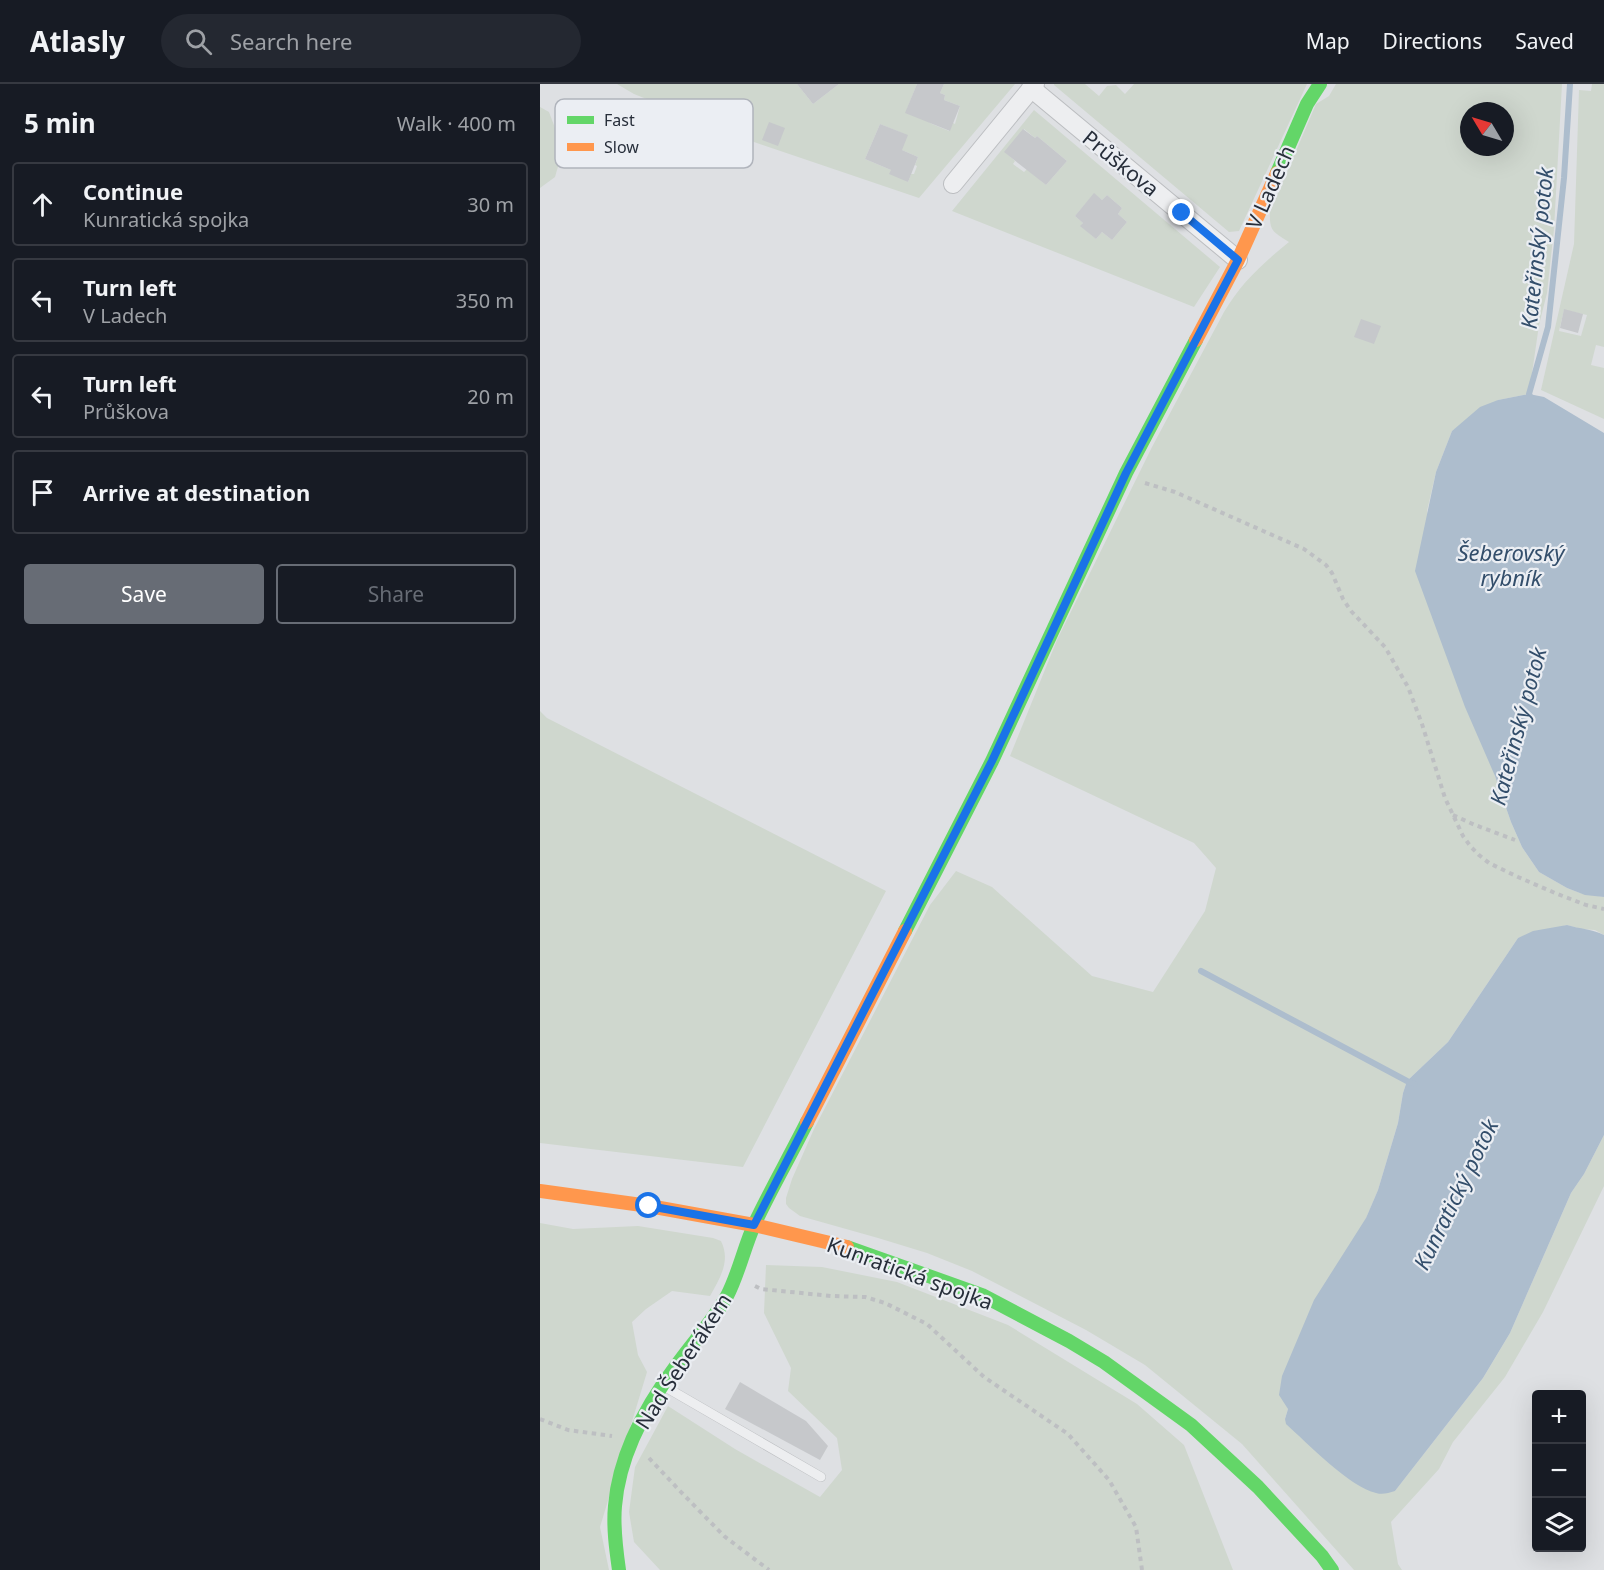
<!DOCTYPE html>
<html lang="en">
<head>
<meta charset="utf-8">
<style>
	body { margin:0; font-family:"Noto Sans",sans-serif; background:#242831; color:#f1f3f6 }
	.controls { position:absolute; right:18px; bottom:18px; display:grid; overflow:hidden; border-radius:6px; box-shadow:0 6px 24px #0002 }
	.controls button { width:54px; height:54px; display:grid; place-items:center; padding:0; border:0; border-bottom:2px solid #363941; background:#171b24; color:#f1f3f6; font:30px sans-serif }
	.compass { position:absolute; left:920px; top:18px; width:54px; height:54px; border-radius:50%; background:#171b24; box-shadow:0 6px 24px #0002; rotate:308deg }
	.stop { position:absolute; width:18px; height:18px; margin:-14px; border:4px solid #1a73e8; border-radius:50%; background:#fff }
	.stop.end { background:#1a73e8; border-color:#fff; box-shadow:0 2px 6px #0008 }
	.list { margin:0; padding:0; list-style:none }
	h2 { display:flex; justify-content:space-between; align-items:center; height:78px; margin:0; padding:0 24px; font-size:26px }
	h2 small { font-size:20px; font-weight:400; color:#9ea1a6 }
	.list li { display:grid; grid-template-columns:39px 1fr auto; gap:18px; align-items:center; box-sizing:border-box; height:84px; margin:0 12px 12px; padding:0 12px; border:2px solid #363941; border-radius:6px }
	.list b { display:block; font-size:22px; white-space:nowrap }
	.list p { margin:0; font-size:20px; white-space:nowrap; color:#9ea1a6 }
	.list em { font-size:20px; font-style:normal; color:#9ea1a6 }
	.actions { display:flex; gap:12px; padding:18px 24px }
	.actions a { flex:1; padding:14px 0; border:2px solid #676c75; border-radius:6px; text-align:center; font-size:21px; color:#676c75 }
	.actions .main { background:#676c75; color:#fff }
	.icon { flex:none; width:33px; height:33px; fill:none; stroke:currentColor; stroke-width:2; stroke-linecap:round; stroke-linejoin:round }
	.map { position:relative; flex:none; width:1064px; height:1486px; overflow:hidden }
	header { display:flex; align-items:center; gap:36px; box-sizing:border-box; height:84px; padding:0 30px; background:#171b24; border-bottom:2px solid #363941 }
	header strong { font-size:28px }
	nav { display:flex; gap:33px; margin-inline-start:auto; font-size:21px }
	.search { width:420px; height:54px; background:#242831; display:flex; align-items:center; gap:15px; box-sizing:border-box; padding:0 21px; border-radius:33px; color:#9ea1a6; font-size:22px }
	main { display:flex }
	aside { flex:1; background:#171b24 }
	.map>svg:first-child { display:block }
</style>
</head>
<body>
<header>
<strong>Atlasly</strong>
<div class="search"><svg class="icon" aria-label="search" viewBox="0 0 24 24"><circle cx="10" cy="10" r="6"/><path d="M15 15l6 6"/></svg>Search here</div>
<nav><a>Map</a><a>Directions</a><a>Saved</a></nav>
</header>
<main>
<aside>
<h2>5 min<small>Walk · 400 m</small></h2>
<ul class="list">
<li><svg class="icon" aria-label="ahead" viewBox="0 0 24 24"><path d="M12 20V5M6 11l6-6 6 6"/></svg><div><b>Continue</b><p>Kunratická spojka</p></div><em>30 m</em></li>
<li><svg class="icon" aria-label="left" viewBox="0 0 24 24"><path d="M17 20v-9H6M10 6l-5 5 5 5"/></svg><div><b>Turn left</b><p>V Ladech</p></div><em>350 m</em></li>
<li><svg class="icon" aria-label="left" viewBox="0 0 24 24"><path d="M17 20v-9H6M10 6l-5 5 5 5"/></svg><div><b>Turn left</b><p>Průškova</p></div><em>20 m</em></li>
<li><svg class="icon" aria-label="arrive" viewBox="0 0 24 24"><path d="M6 21V4h12l-3 4 3 4H6"/></svg><div><b>Arrive at destination</b></div></li>
</ul>
<div class="actions"><a class="main">Save</a><a>Share</a></div>
</aside>
<div class="map">
<svg width="1064" height="1486" viewBox="0 0 1064 1486">
	<rect width="100%" height="100%" fill="#dee0e3"/>
	<!-- green -->
	<g fill="#cfd7ce" fill-rule="evenodd">
		<path d="M77 0H257L273 20 299 0H377L367 25 392 40 409 47 413 39 415 40 420 22 404 16 405 11 400 9 404 0H475L379 114 214 58 94 10ZM340 40 362 49V66L378 73 375 81 377 82 374 90H371L368 98 351 86 325 75Z"/>
		<polygon points="514,0 545,0 559,12 567,2 576,1 585,10 594,0 767,0 699,147 689,148 514,1"/>
		<path d="M796 0H1022L1014 145 1007 209 999 241 989 310 958 316 912 347 896 388 887 427 955 692 971 738 982 763 999 788 1027 804 1040 809 1064 813V851L1055 846 1041 845 1027 841 978 854 908 958 867 997 863 1009 858 1039 838 1106 747 1321 748 1325 745 1335 855 1407 943 1294 970 1249 1031 1109 1044 1090 1064 1051V1102L1003 1228 965 1293 913 1358 899 1385 851 1438 858 1480 862 1486H814L702 1360 605 1281 546 1246 432 1187 387 1169 338 1154 260 1132 249 1124 246 1120V1114L252 1095 274 1045 390 821 416 787 452 803 552 892 613 908 665 827 676 784 654 759 470 672 517 556 612 363 684 228C701 199 723 179 749 158 734 148 729 148 730 128L776 20 789 12ZM929 27H965V63H929Z"/>
		<path d="M1052 0H1064V263L1056 261 1051 281 1064 284V335L1001 306 1034 160 1039 6 1051 7ZM1024 226 1047 231 1041 252 1019 247Z"/>
		<polygon points="0,23 9,28 23,65 15,93 0,104"/>
		<path d="M494 26 680 183 654 223 412 127ZM484 45 495 54 497 52 527 77 506 101 487 85 484 88 473 80 475 77 465 68ZM554 110 562 116 567 111 582 124 578 130 587 138 572 156 562 148 556 155 541 142 543 139 535 132Z"/>
		<polygon points="0,627 7,634 346,807 203,1083 0,1059"/>
		<path d="M0 1139 33 1145 98 1142 173 1154 181 1157C191 1177 180 1194 170 1212L132 1207 106 1225 92 1238 98 1271 107 1288 60 1443 69 1486H0Z"/>
		<polygon points="226,1181 282,1183 357,1198 468,1241 597,1320 644,1361 693,1486 120,1486 94,1458 89,1428 95,1383 128,1322 195,1365 280,1413 302,1386 297,1354 248,1307 251,1284 224,1229"/>
	</g>
	<!-- water -->
	<g fill="#adbdcd">
		<polygon points="989,310 1004,313 1064,349 1064,813 1045,811 1027,804 999,788 982,763 971,738 955,692 925,623 875,487 896,388 912,347 940,323 958,316"/>
		<path d="M1027 841C1040 845 1052 845 1064 851V1051L1044 1090 1031 1109 970 1249 943 1294 855 1407C848 1409 843 1411 836 1409 811 1404 766 1358 746 1340L745 1335 748 1325 739 1311 742 1292 774 1216 826 1134 838 1106 858 1039 863 1009 867 997 908 958 978 854 993 847Z"/>
	</g>
	<g fill="none" stroke-linecap="round" stroke-linejoin="round">
		<!-- stream -->
		<g stroke="#adbdcd" stroke-width="6">
			<polyline points="992,316 989,310 1008,243 1024,94 1030,0"/>
			<polyline points="661,887 867,997 875,1000"/>
		</g>
	</g>
	<!-- building -->
	<g fill="#c6c8cb">
		<polygon points="257,0 299,0 273,20"/>
		<polygon points="377,0 404,0 400,9 405,11 404,16 420,22 410,47 365,29"/>
		<polygon points="229,38 245,44 238,62 222,56"/>
		<polygon points="340,40 368,51 362,66 378,73 368,98 349,90 351,86 325,75"/>
		<polygon points="483,45 495,54 497,52 527,77 506,101 464,68"/>
		<polygon points="554,109 562,116 567,111 582,124 578,130 587,138 572,156 562,148 556,155 540,142 543,139 535,132"/>
		<polygon points="1024,225 1043,230 1038,249 1020,244"/>
		<polygon points="821,235 841,242 834,260 814,253"/>
		<polygon points="200,1298 266,1337 288,1362 280,1376 185,1325"/>
	</g>
	<g fill="none" stroke-linecap="round" stroke-linejoin="round">
		<!-- lane casing -->
		<g stroke="#bcbec1" stroke-width="10">
			<polyline id="lane" points="122,1301 281,1393"/>
		</g>
		<!-- street casing -->
		<g stroke="#bcbec1" stroke-width="20">
			<g id="street">
				<polyline points="491,4 698,176"/>
				<polyline points="413,100 495,0"/>
			</g>
		</g>
		<!-- path -->
		<g stroke="#bdbfc2" stroke-width="4" stroke-dasharray="4.5 4.5" stroke-linecap="butt">
			<polyline points="605,399 635,408 764,465 786,481 792,489 803,515 811,527 845,563 868,603 882,640 905,714 923,752 931,763 939,771 949,779 978,793 1015,809 1046,821 1064,825"/>
			<polyline points="913,731 935,741 975,756"/>
			<polyline points="215,1202 221,1205 291,1212 325,1213 345,1219 387,1240 444,1293 528,1350 569,1396 596,1443 602,1486"/>
			<polyline points="0,1335 28,1346 72,1352"/>
			<polyline points="109,1374 140,1407 184,1452 229,1486"/>
		</g>
		<!-- lane -->
		<use href="#lane" stroke="#edeef0" stroke-width="9"/>
		<!-- street -->
		<use href="#street" stroke="#edeef0" stroke-width="18"/>
		<!-- fast -->
		<g stroke="#63d668" stroke-width="14">
			<polyline points="737,89 767,20 780,0"/>
			<polyline points="365,847 452,677 586,389 656,256"/>
			<polyline points="307,1163 442,1211 529,1257 564,1278 651,1341 718,1403 782,1472 792,1486"/>
			<path d="M79 1486C76 1465 73 1443 75 1422 79 1372 106 1322 136 1282 153 1258 173 1237 187 1212 199 1189 204 1163 215 1139 231 1105 250 1072 267 1038"/>
		</g>
		<!-- slow -->
		<g stroke="#ff974d" stroke-width="14">
			<polyline points="656,256 698,176 737,89"/>
			<polyline points="267,1038 365,847"/>
			<polyline points="0,1107 109,1122 214,1141 307,1163"/>
		</g>
	</g>
	<g fill="none" stroke-linecap="round" stroke-linejoin="round">
		<!-- route -->
		<polyline stroke="#1a73e8" stroke-width="8" points="109,1122 214,1141 452,677 586,389 698,176 642,129"/>
	</g>
	<g text-anchor="middle" dominant-baseline="central" stroke-width="4.5" stroke-linejoin="round" paint-order="stroke">
		<!-- street labels -->
		<g font-size="21" fill="#272e3a" stroke="#ebeef3">
			<text transform="translate(581 79) rotate(39)">Průškova</text>
			<text transform="translate(730 103) rotate(-66)">V Ladech</text>
			<text transform="translate(370 1189) rotate(20)">Kunratická spojka</text>
			<text transform="translate(143 1277) rotate(-57)">Nad Šeberákem</text>
		</g>
		<!-- water labels -->
		<g font-size="22" font-style="italic" fill="#334e6b" stroke="#ebeef3">
			<text transform="translate(996 164) rotate(-84)">Kateřinský potok</text>
			<text x="971" y="468">Šeberovský<tspan x="971" dy="25">rybník</tspan></text>
			<text transform="translate(977 642) rotate(-75)">Kateřinský potok</text>
			<text transform="translate(915 1110) rotate(-64)">Kunratický potok</text>
		</g>
	</g>
	<!-- legend -->
	<rect x="15" y="15" width="198" height="69" rx="9" fill="#ebeef3" stroke="#b0b4bc" stroke-width="1.5"/>
	<rect x="27" y="32" width="27" height="8" fill="#63d668"/>
	<rect x="27" y="59" width="27" height="8" fill="#ff974d"/>
	<g font-size="16" fill="#272e3a">
		<text x="64" y="42">Fast</text>
		<text x="64" y="69">Slow</text>
	</g>
</svg>
<div class="controls">
<button>+</button>
<button>−</button>
<button><svg class="icon" aria-label="layers" viewBox="0 0 24 24"><path d="M12 4l9 5-9 5-9-5zM3 14l9 5 9-5"/></svg></button>
</div>
<svg class="compass" viewBox="-18 -18 36 36"><path d="M0-13l5 13h-10z" fill="#e53935"/><path d="M0 13l5-13h-10z" fill="#9ea1a6"/></svg>
<div class="stop" style="left:109px;top:1122px"></div>
<div class="stop end" style="left:642px;top:129px"></div>
</div>
</main>
</body>
</html>
